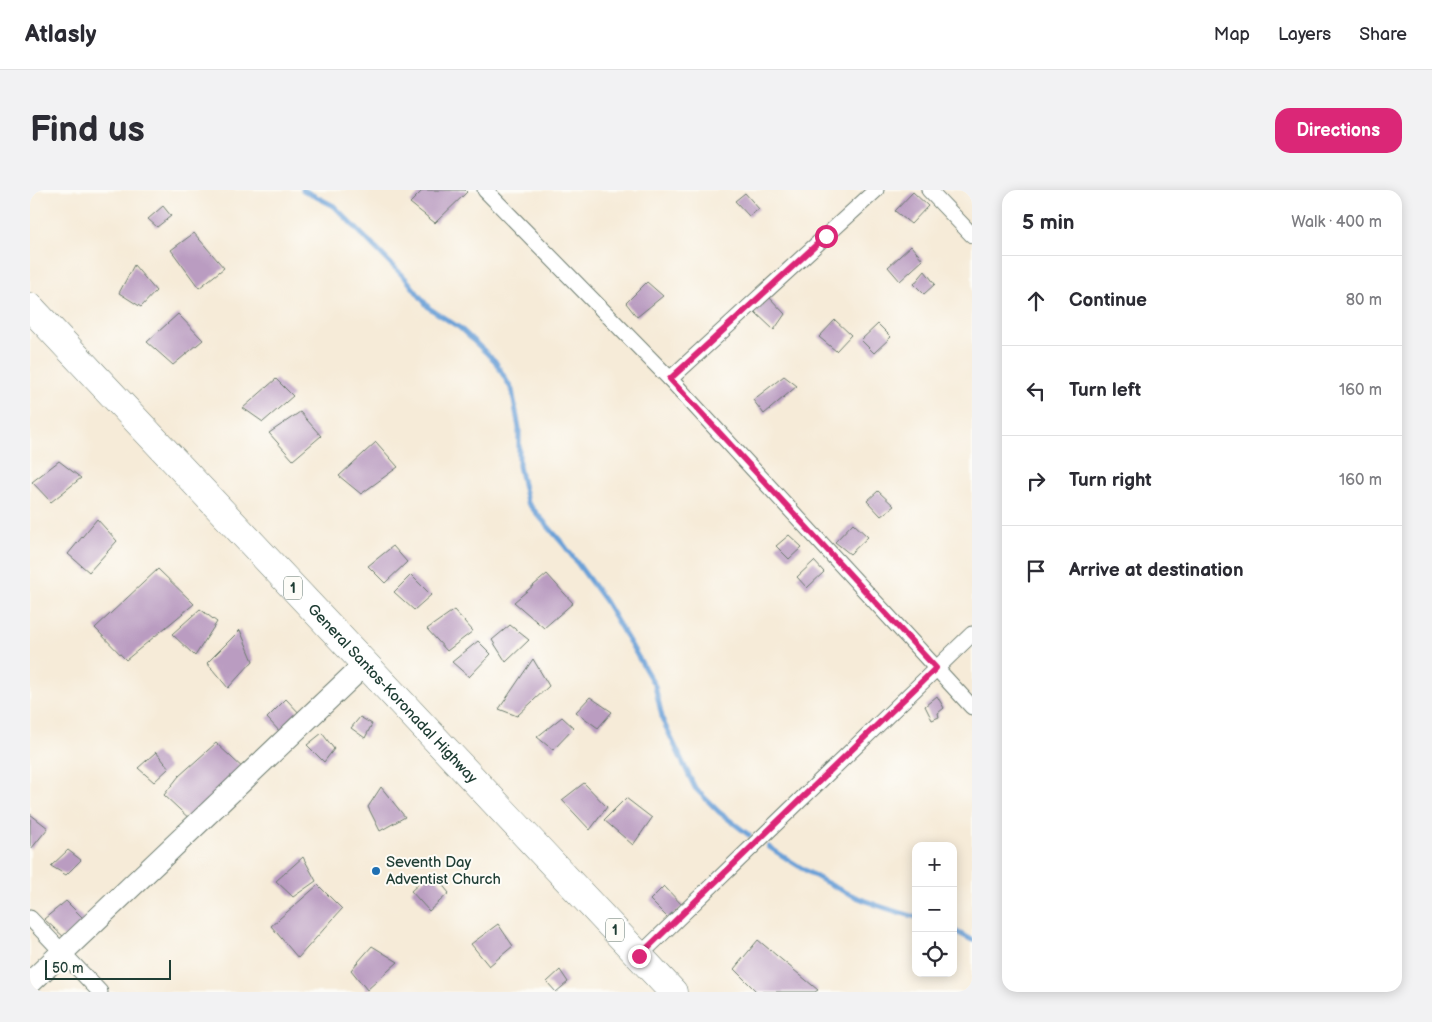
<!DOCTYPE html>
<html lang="en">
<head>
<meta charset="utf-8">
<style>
	body { margin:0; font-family:"Balsamiq Sans",sans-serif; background:#f2f2f3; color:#2b2b33 }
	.controls { position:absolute; right:15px; bottom:15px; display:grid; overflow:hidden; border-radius:10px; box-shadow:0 2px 12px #0003 }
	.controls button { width:45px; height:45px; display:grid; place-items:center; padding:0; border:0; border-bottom:1px solid #e1e1e2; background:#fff; color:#2b2b33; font:25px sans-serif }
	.scale { position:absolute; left:15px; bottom:12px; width:126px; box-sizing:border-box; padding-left:5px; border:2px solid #1f3d34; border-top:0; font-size:14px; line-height:18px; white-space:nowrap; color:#1f3d34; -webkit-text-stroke:4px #fdfcf7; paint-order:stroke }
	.stop { position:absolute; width:15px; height:15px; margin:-11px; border:4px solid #db2777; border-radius:50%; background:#fff }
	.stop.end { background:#db2777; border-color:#fff; box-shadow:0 1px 5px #0008 }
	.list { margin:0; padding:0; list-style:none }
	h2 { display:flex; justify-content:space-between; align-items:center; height:65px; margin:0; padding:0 20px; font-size:21px }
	h2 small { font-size:16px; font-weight:400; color:#7c7c81 }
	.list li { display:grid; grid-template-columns:32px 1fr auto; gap:15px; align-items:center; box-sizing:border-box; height:90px; padding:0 20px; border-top:1px solid #e1e1e2 }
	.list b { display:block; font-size:19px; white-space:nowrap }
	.list em { font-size:16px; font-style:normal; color:#7c7c81 }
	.icon { flex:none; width:28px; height:28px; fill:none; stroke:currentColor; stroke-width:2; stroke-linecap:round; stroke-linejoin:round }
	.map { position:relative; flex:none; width:942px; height:802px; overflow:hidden; border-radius:15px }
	header { display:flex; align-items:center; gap:30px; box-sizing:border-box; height:70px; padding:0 25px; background:#fff; border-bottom:1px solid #e1e1e2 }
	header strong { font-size:24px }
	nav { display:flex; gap:28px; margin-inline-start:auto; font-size:18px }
	.intro { display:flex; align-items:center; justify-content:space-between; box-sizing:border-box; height:120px; padding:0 30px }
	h1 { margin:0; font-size:35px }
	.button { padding:12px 22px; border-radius:15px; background:#db2777; color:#fff; font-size:18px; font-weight:700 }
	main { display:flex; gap:30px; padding:0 30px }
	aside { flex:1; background:#fff; border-radius:15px; box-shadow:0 2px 12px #0003 }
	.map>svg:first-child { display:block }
</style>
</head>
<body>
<header>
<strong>Atlasly</strong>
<nav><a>Map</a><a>Layers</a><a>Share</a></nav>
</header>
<div class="intro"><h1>Find us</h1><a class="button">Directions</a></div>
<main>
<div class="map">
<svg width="942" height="802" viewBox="0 0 942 802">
	<rect width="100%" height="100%" fill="#fdfcf7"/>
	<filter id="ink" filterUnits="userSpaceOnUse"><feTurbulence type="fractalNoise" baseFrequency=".02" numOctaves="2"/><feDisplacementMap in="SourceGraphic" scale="10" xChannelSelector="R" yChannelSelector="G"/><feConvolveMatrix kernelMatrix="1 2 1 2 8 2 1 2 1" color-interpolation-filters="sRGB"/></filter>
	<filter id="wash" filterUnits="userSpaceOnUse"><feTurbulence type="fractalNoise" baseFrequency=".0096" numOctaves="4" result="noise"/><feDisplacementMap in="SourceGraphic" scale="20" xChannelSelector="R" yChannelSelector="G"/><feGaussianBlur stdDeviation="1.12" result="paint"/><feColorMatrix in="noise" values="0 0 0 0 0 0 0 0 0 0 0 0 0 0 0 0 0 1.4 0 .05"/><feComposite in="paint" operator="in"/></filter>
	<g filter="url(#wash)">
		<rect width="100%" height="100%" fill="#f6ebd8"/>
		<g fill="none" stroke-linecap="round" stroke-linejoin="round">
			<!-- stream -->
			<g stroke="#6aa0d7" stroke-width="5">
				<polyline points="273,0 304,16 377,90 399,118 430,138 465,171 482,200 489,238 489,276 497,312 534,355 575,411 600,453 625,496 633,531 665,598 689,622 719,645"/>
				<path d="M739 657C790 691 826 712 886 727"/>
				<polyline points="923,740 942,750"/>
			</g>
		</g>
		<g id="blocks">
			<!-- building -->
			<g fill="#ba9cc1">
				<polygon points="393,0 435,0 437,2 405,33 380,13"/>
				<polygon points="883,2 898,16 881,34 865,21"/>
				<polygon points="715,3 729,19 719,26 705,11"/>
				<polygon points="133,16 141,26 127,37 118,29"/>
				<polygon points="164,43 194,78 169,98 141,60"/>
				<polygon points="881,56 893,70 870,91 858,77"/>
				<polygon points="104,75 126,101 111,117 89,103"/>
				<polygon points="895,81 905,94 894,104 884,94"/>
				<polygon points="617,92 633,106 607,127 596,113"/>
				<polygon points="739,107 755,124 744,140 725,122"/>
				<polygon points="148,124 173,150 143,175 117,152"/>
				<polygon points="805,130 821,145 806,161 789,147"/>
				<polygon points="848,134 861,147 844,163 831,150"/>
				<polygon points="754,186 767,196 734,224 723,210"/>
				<polygon points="246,189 263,206 233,232 213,218"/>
				<polygon points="270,222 291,246 263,270 239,243"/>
				<polygon points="346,252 368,277 331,304 309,286"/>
				<polygon points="29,271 51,288 21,312 2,292"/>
				<polygon points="848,301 864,316 851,326 837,311"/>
				<polygon points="67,329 87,351 59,382 38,364"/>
				<polygon points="823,333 838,347 820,364 805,352"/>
				<polygon points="759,345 772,357 759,369 746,356"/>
				<polygon points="363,356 377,372 355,393 338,376"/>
				<polygon points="784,371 794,382 777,398 767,387"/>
				<polygon points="128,379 164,414 96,470 65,438"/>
				<polygon points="517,384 543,413 514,438 484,412"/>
				<polygon points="381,385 401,405 384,420 364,402"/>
				<polygon points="170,419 187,432 165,466 142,444"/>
				<polygon points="424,420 443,441 417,461 397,439"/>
				<polygon points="480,435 499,450 476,472 462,450"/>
				<polygon points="210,440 223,471 198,498 177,473"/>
				<polygon points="448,451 461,464 439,487 422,472"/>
				<polygon points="503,469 519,496 487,526 469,519"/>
				<polygon points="907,506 914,518 908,523 909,527 902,530 895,516"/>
				<polygon points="560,507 582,522 568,538 546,522"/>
				<polygon points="256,509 272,526 252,544 237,528"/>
				<polygon points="330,527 342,534 335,548 321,538"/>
				<polygon points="532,527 544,538 523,560 507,547"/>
				<polygon points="292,543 304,559 294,572 277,555"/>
				<polygon points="186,553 216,581 164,633 134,605 149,586"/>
				<polygon points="126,562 139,578 124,592 108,578"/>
				<polygon points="554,593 577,617 560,640 532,610"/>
				<polygon points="351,597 375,627 350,641 338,617"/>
				<polygon points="596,608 622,628 603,655 574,630"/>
				<polygon points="0,624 18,638 1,659 0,658"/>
				<polygon points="38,660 51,670 36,685 21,676"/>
				<polygon points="273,667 286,691 263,707 246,691"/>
				<polygon points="402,682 419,703 399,721 381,701"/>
				<polygon points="288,695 312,719 268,768 241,736"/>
				<polygon points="634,696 653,716 639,729 620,710"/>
				<polygon points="36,711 56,731 35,748 14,729"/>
				<polygon points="468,734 483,756 459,776 441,754"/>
				<polygon points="728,750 788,800 785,802 727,802 704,779"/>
				<polygon points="342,756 368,772 337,800 321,780"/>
				<polygon points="530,780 538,792 526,802 517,792"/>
			</g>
		</g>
	</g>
	<g filter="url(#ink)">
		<use href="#blocks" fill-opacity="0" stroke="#6a7a6d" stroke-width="1"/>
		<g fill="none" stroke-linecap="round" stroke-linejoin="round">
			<!-- street casing -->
			<g stroke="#6a7a6d" stroke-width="17">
				<g id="street">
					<polyline points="455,0 640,189 942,517"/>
					<polyline points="899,0 942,45"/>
					<polyline points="640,189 846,0"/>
					<polyline points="0,728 70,802"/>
					<polyline points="609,766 942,444"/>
				</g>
			</g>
			<!-- secondary casing -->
			<g stroke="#6a7a6d" stroke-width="24">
				<polyline id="secondary" points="0,793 335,474"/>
			</g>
			<!-- highway casing -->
			<g stroke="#6a7a6d" stroke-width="29">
				<g id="highway">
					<path id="s1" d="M0 117 643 802"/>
				</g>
			</g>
			<!-- street -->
			<use href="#street" stroke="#fff" stroke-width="15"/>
			<!-- secondary -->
			<use href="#secondary" stroke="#fff" stroke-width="22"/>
			<!-- highway -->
			<use href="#highway" stroke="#fff" stroke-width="28"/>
		</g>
	</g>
	<g fill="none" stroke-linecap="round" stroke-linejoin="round" filter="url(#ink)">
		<!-- route -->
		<polyline stroke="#db2777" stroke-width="6" points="609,766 906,478 640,189 796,46"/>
	</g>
	<!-- markers -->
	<circle fill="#1f6fb2" stroke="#fdfcf7" stroke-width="2" cx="346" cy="681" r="5"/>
	<g text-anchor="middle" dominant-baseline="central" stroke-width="4" stroke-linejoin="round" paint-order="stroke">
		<!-- shield labels -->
		<g fill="#fdfcf7" stroke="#62766e" stroke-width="1">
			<rect x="254" y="386.5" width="18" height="23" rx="4"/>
			<rect x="576" y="728.5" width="18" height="23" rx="4"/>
		</g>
		<g font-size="14" font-weight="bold" fill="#1f3d34">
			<text x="263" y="398">1</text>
			<text x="585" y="740">1</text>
		</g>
		<!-- street labels -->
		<g font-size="15" fill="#1f3d34" stroke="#fdfcf7">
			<text stroke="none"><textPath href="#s1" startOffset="530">General Santos-Koronadal Highway</textPath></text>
		</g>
		<!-- poi labels -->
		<g font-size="15" fill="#1f3d34" stroke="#fdfcf7" text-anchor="start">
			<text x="356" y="672">Seventh Day<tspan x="356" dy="17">Adventist Church</tspan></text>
		</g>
	</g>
</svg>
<div class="controls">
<button>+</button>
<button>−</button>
<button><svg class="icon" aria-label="locate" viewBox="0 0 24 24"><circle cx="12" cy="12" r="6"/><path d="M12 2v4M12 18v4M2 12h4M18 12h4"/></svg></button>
</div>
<div class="scale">50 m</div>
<div class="stop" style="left:796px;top:46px"></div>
<div class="stop end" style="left:609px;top:766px"></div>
</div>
<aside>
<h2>5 min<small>Walk · 400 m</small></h2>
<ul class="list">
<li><svg class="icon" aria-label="ahead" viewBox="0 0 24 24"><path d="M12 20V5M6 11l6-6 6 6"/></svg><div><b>Continue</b></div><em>80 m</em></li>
<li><svg class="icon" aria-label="left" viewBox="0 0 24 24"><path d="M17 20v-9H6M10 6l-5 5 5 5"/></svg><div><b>Turn left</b></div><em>160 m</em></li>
<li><svg class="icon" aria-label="right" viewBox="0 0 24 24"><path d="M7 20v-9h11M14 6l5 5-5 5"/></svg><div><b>Turn right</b></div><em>160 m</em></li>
<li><svg class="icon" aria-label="arrive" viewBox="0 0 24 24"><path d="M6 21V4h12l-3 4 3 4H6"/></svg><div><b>Arrive at destination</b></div></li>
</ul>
</aside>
</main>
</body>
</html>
